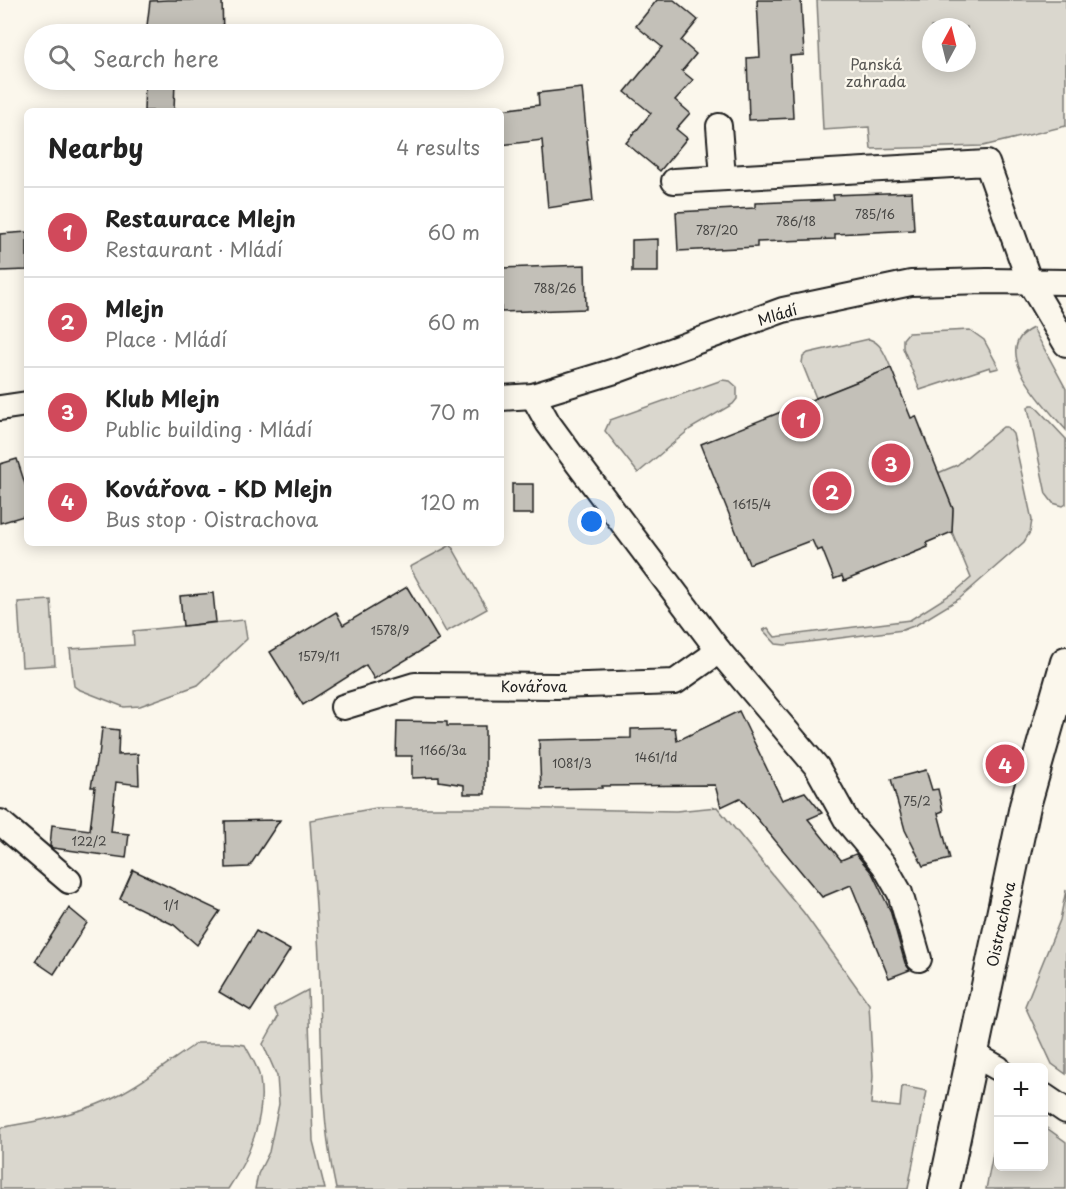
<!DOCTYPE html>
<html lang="en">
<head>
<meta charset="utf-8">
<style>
	body { margin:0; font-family:"Playpen Sans",sans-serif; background:#f2f2f2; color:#222 }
	.controls { position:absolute; right:18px; bottom:18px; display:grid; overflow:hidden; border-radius:9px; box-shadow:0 3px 15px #0003 }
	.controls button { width:54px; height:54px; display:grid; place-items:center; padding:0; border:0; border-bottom:2px solid #e0e0e0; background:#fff; color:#222; font:30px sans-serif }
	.compass { position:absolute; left:922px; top:18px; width:54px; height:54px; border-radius:50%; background:#fff; box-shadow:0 3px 15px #0003; rotate:7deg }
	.you { position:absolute; left:592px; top:522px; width:21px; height:21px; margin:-15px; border:4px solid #fff; border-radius:50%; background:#1a73e8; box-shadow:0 0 0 9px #1a73e833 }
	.badge { display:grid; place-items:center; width:39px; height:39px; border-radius:50%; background:#d1495b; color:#fff; font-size:20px; font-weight:700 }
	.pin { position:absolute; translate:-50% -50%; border:3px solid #fff; box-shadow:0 2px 6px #0006 }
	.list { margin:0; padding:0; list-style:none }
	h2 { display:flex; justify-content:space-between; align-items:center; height:78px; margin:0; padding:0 24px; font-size:26px }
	h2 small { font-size:20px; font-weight:400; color:#767676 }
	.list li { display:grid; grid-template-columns:39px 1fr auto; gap:18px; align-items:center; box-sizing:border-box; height:90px; padding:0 24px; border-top:2px solid #e0e0e0 }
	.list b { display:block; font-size:22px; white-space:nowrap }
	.list p { margin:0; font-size:20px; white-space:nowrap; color:#767676 }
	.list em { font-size:20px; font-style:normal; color:#767676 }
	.icon { flex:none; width:33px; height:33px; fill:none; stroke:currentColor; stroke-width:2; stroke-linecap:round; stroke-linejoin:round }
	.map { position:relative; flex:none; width:1066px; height:1189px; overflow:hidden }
	.search { position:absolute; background:#fff; box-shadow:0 3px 15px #0003; left:24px; top:24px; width:480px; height:66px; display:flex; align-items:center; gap:15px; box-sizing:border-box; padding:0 21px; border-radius:33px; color:#767676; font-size:22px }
	.panel { position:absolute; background:#fff; box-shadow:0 3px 15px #0003; left:24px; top:108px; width:480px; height:438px; border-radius:9px }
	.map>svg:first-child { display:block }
</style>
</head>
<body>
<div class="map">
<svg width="1066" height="1189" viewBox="0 0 1066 1189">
	<rect width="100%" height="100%" fill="#fbf7ec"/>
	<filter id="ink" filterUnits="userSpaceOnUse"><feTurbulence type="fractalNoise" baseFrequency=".0167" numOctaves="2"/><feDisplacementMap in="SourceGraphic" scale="12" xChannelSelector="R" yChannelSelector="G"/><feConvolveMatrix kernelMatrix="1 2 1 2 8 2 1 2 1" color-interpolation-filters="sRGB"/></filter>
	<g filter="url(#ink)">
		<!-- green -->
		<g fill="#dad7ce" stroke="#7b7a75" stroke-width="1.5" fill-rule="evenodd">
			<path d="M817 0H1066V126L983 146 871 149 869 127 823 130ZM931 27H967V63H931Z"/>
			<path d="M1033 328 1066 389V430C1048 409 986 349 1033 328Z"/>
			<polygon points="970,330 984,340 999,368 991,370 990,367 920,390 903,348 903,339 908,333"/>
			<path d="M869 339C882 343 886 357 891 368L816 398 802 363 803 357 808 353Z"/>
			<polygon points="722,380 730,381 737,387 737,399 733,404 690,429 638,473 605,431 610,420"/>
			<polygon points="1030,405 1034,405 1066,439 1066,504 1063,506 1053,503 1046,494 1028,408"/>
			<polygon points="1003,427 1007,427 1013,434 1032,520 1030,532 1024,542 959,599 916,625 903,630 785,645 776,644 763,630 768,628 775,637 910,620 956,591 971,578 952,532 953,509 938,473 957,465"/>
			<polygon points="451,545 487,609 446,632 410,567"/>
			<polygon points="51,600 55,665 22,667 18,602"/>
			<polygon points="244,620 247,639 198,685 140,706 124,707 78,689 74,686 70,649 134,645 133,631"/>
			<path d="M717 807 804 913 869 1004 873 1076 871 1104 900 1107 902 1086 927 1091 908 1189H336C319 1113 322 1035 319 957 317 912 313 866 310 820L376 808H497L676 811Z"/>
			<polygon points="1066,890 1066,1074 1052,1064 1025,1006 1060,920"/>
			<polygon points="308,990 313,1141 325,1189 255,1189 258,1174 269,1152 279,1104 277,1076 263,1044 278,1017 274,1008"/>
			<path d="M197 1043H229L245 1045C250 1055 259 1068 260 1079 266 1117 249 1158 228 1189H0V1128C40 1120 83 1114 120 1094 147 1080 172 1060 197 1043Z"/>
			<polygon points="1044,1126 1066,1142 1066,1189 986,1189 997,1134 998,1133 998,1166 1044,1166"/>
		</g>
		<!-- building -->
		<g fill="#c3c0b8" stroke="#1c1c1c" stroke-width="1.5">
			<polygon points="167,0 222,0 223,34 146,34 150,1"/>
			<polygon points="657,0 674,0 698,20 681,41 696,54 682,71 693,80 675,100 690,113 676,129 687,138 660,171 626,143 651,113 625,92 662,47 636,26"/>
			<polygon points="757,0 801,0 804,55 790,56 793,118 749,120 747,58 760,57"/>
			<polygon points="145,80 175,80 174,111 144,111"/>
			<polygon points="582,88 593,201 548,208 542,140 501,145 501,110 539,105 538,93"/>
			<polygon points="912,192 914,230 835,234 835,239 757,242 757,247 678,251 676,212 755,208 755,203 834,200 833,195"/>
			<polygon points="27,232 27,270 0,271 0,234"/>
			<polygon points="658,239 658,272 632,272 632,240"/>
			<polygon points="585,265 586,309 501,312 501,268"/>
			<polygon points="891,368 911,418 916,416 953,509 952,532 926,543 928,547 844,581 842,576 834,579 822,549 817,551 812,540 749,564 701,444"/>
			<polygon points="17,459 27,490 27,515 0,523 0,464"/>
			<rect x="512" y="484" width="21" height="30"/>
			<polygon points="407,587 439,640 374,679 366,665 303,705 270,652 336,612 343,625"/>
			<polygon points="213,593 216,622 183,626 180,596"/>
			<polygon points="739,711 782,800 805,792 822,813 808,819 841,860 856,854 872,873 890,910 905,963 910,970 889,978 851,885 822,897 740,798 721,807 715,785 602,786 602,788 541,789 539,740 631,738 631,729 675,728 677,741"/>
			<polygon points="397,721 447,722 447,726 485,726 485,794 464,794 464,785 439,781 439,777 412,778 412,756 396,756"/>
			<polygon points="102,728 119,730 118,755 138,754 139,785 116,782 111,832 129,834 126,858 53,848 50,846 52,825 90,830 95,787 91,787 97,756 99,756"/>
			<polygon points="926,770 932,790 938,789 943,811 938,813 950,859 923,866 905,830 891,779"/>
			<polygon points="280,820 249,867 226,868 225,821"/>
			<polygon points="133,870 220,911 197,945 174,925 120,899"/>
			<polygon points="69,908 87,923 54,974 35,961"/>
			<polygon points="256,931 290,950 251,1011 219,992"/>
		</g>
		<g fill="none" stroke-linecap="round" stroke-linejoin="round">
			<!-- minor casing -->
			<g stroke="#1c1c1c" stroke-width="28">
				<g id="minor">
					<polyline points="719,126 723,177"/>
					<polyline points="674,181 987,163 1030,283 1066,344"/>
					<polyline points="533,396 548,423 578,464 719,651 817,767 847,821 884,865 900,893 919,959"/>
					<polyline points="501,398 533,396 615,371 783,310 911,283 987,281 1066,282"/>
					<polyline points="0,408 27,404"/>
					<polyline points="343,707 415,685 557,686 675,682 719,651"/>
					<polyline points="0,822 69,881"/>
					<polyline points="973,1054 998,1068"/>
					<polyline points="1044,1096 1066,1111"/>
				</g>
			</g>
			<!-- tertiary casing -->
			<g stroke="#1c1c1c" stroke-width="34">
				<polyline id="tertiary" points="944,1189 1025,806 1066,662"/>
			</g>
			<!-- minor -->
			<use href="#minor" stroke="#fbf7ec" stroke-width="24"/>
			<!-- tertiary -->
			<use href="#tertiary" stroke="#fbf7ec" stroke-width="30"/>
		</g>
	</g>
	<g text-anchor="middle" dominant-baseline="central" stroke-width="4.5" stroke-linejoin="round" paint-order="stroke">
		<!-- number labels -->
		<g font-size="12" fill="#464543">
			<text x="875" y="214">785/16</text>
			<text x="796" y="221">786/18</text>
			<text x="717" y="230">787/20</text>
			<text x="555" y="288">788/26</text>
			<text x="752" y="504">1615/4</text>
			<text x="390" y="630">1578/9</text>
			<text x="319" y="656">1579/11</text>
			<text x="443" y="750">1166/3a</text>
			<text x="656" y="757">1461/1d</text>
			<text x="572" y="763">1081/3</text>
			<text x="917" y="801">75/2</text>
			<text x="89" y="841">122/2</text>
			<text x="171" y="905">1/1</text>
		</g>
		<!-- park labels -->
		<g font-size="15" fill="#555451" stroke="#fbf7ec">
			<text x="876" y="63">Panská<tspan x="876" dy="17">zahrada</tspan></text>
		</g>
		<!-- street labels -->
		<g font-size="15" fill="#1c1c1c" stroke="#fbf7ec">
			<text transform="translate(777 314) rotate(-17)">Mládí</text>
			<text x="534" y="685">Kovářova</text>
			<text transform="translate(1000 924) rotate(-78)">Oistrachova</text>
		</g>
	</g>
</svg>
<div class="controls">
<button>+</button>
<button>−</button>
</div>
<svg class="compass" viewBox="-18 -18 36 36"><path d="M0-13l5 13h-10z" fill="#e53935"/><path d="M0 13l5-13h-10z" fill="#767676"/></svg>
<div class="you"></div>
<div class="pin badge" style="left:801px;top:419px">1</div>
<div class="pin badge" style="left:832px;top:491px">2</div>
<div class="pin badge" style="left:891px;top:463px">3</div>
<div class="pin badge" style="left:1005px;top:764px">4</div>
<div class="search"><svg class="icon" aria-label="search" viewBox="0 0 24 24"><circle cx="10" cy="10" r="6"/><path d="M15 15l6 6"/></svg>Search here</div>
<section class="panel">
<h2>Nearby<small>4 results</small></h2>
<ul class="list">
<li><span class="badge">1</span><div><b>Restaurace Mlejn</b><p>Restaurant · Mládí</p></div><em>60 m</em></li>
<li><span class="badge">2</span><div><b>Mlejn</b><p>Place · Mládí</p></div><em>60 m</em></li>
<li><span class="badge">3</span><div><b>Klub Mlejn</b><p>Public building · Mládí</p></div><em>70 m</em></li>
<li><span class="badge">4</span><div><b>Kovářova - KD Mlejn</b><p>Bus stop · Oistrachova</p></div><em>120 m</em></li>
</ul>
</section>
</div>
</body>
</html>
